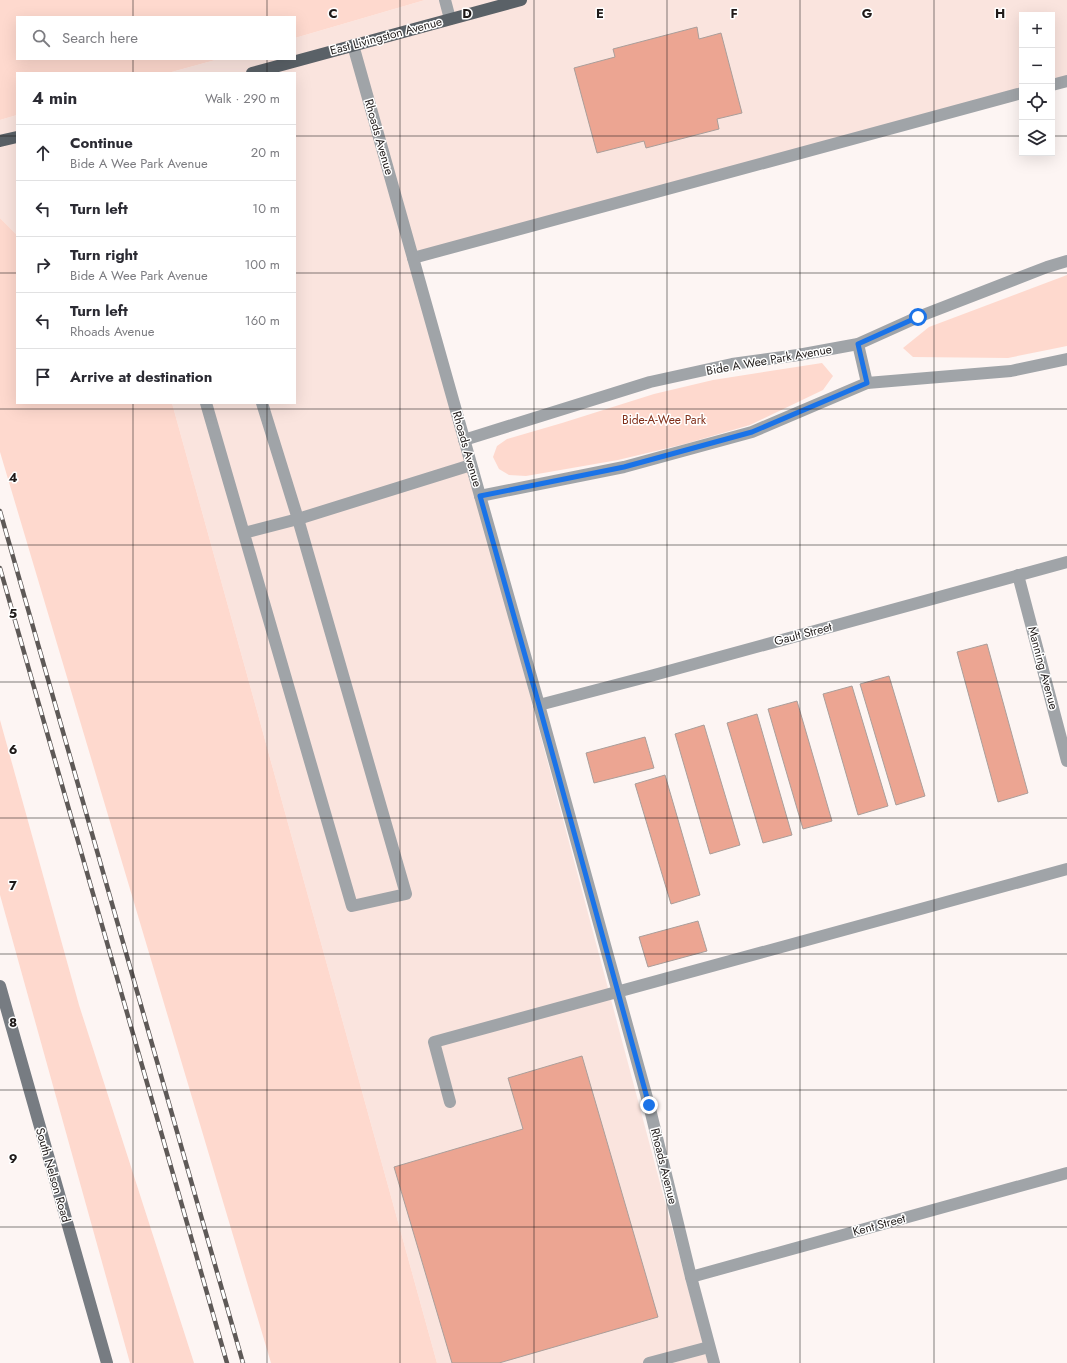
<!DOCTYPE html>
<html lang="en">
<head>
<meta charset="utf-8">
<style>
	body { margin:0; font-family:Jost,sans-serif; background:#f7f7f7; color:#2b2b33 }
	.controls { position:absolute; right:12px; top:12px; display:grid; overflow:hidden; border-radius:0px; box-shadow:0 4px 16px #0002 }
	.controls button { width:36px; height:36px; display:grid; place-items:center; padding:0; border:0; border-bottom:1px solid #e1e1e2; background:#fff; color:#2b2b33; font:20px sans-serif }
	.stop { position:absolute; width:12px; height:12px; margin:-9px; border:3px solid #1a73e8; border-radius:50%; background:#fff }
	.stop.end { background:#1a73e8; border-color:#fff; box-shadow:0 1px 4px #0008 }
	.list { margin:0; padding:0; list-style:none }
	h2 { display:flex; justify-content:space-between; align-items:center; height:52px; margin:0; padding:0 16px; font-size:17px }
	h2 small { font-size:13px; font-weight:400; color:#7c7c81 }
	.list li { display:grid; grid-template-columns:26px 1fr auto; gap:12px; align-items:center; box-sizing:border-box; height:56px; padding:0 16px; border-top:1px solid #e1e1e2 }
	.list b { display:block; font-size:15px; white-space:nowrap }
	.list p { margin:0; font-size:13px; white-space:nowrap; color:#7c7c81 }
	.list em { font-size:13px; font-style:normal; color:#7c7c81 }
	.icon { flex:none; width:22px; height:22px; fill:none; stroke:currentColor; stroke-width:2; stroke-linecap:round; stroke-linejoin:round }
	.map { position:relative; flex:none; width:1067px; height:1363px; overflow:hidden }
	.search { position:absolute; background:#fff; box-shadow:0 4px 16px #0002; left:16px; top:16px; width:280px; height:44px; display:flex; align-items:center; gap:10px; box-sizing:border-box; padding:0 14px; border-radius:0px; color:#7c7c81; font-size:15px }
	.panel { position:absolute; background:#fff; box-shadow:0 4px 16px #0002; left:16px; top:72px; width:280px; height:332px; border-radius:0px }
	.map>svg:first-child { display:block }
</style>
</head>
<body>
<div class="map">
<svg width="1067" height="1363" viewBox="0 0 1067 1363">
	<rect width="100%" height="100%" fill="#fdf5f3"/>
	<!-- built -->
	<g fill="#fae4de">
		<polygon points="425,0 1067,0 1067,80 1052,85 1052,15 1022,15 1022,93 414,261 708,1363 437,1363 172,403 295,403 295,73 168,73 219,59 295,59 295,38"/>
		<polygon points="17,115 17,235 0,218 0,120"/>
	</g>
	<!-- green -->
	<g fill="#fed9ce">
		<polygon points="0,0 425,0 295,38 295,17 17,17 17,59 219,59 168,73 17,73 17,115 0,120"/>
		<polygon points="0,218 17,235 17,403 172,403 437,1363 271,1363 0,452"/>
		<polygon points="1067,275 1067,346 1008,358 913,357 903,348 929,327"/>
		<polygon points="822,363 833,376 823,390 750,425 685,444 618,460 526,476 509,475 499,469 493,457 497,446 507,439 562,423 654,394 713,380"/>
		<polygon points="0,720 79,1005 194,1363 130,1363 0,895"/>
	</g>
	<!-- building -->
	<g fill="#eca592" stroke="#aa9e9a">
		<polygon points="697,27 699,39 721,33 742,113 717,119 719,129 646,148 644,141 597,153 574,68 615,57 613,49"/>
		<polygon points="987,644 1028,793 998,802 957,652"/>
		<polygon points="889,676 925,796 896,805 860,684"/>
		<polygon points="852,686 888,806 858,815 823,694"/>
		<polygon points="797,701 832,821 803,829 768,709"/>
		<polygon points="757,714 792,835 763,843 727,723"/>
		<polygon points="704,725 740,845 710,854 675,734"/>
		<polygon points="645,737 654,768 594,783 586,753"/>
		<polygon points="665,775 700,895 671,904 635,784"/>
		<polygon points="698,921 707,951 648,967 639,937"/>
		<polygon points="582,1056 658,1317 499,1363 452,1363 394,1167 523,1129 508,1078"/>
	</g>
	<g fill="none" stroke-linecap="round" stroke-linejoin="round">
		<!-- lane -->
		<g stroke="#a0a4a8" stroke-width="12">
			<polyline points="1052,85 1067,81"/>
			<polyline points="413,258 1022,93"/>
			<polyline points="858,344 867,383"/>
			<polyline points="206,403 352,906 406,894 298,519 244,533"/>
			<polyline points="262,403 298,519 471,465"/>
			<polyline points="450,1102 434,1042 1067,869"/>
			<polyline points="649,1363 709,1347"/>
		</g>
		<!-- street -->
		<g stroke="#a0a4a8" stroke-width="12">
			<polyline points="445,0 450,19"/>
			<polyline points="353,45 539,705 649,1105 691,1277 714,1363"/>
			<polyline points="464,440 650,382 732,364 798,355 858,344 918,317 1047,267 1067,261"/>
			<polyline points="480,496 624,467 752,432 867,383 1011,371 1067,359"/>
			<polyline points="1018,575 1067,761"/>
			<polyline points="539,705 654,675 1067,562"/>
			<polyline points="691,1277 1067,1173"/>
		</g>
		<!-- secondary -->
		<polyline stroke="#777c82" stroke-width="12" points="0,986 107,1363"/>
		<!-- primary -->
		<g stroke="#5a6167" stroke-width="12">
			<polyline points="252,73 521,0"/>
			<polyline points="0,141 17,137"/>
		</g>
		<!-- rail casing -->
		<g stroke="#5e5957" stroke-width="4.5">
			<g id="rail">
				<polyline points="0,511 243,1363"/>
				<polyline points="0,568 227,1363"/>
			</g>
		</g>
		<!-- rail -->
		<use href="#rail" stroke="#fff" stroke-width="3" stroke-dasharray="9" stroke-linecap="butt"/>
	</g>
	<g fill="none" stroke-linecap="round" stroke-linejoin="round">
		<!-- route -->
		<polyline stroke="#1a73e8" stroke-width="5" points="649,1105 539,705 480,496 624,467 752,432 867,383 858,344 918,317"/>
	</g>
	<!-- grid -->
	<path fill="none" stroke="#1f1a19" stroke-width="1" stroke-opacity="0.55" d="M133 0V17M267 0V17M400 0V1363M534 0V1363M667 0V1363M800 0V1363M934 0V1363M133 59V73M267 59V73M0 136H17M295 136H1022M1052 136H1067M0 273H17M295 273H1067M133 403V1363M267 403V1363M0 409H1067M0 545H1067M0 682H1067M0 818H1067M0 954H1067M0 1090H1067M0 1227H1067"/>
	<g text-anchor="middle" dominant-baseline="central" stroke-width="3" stroke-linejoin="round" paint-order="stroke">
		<!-- street labels -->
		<g font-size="12" fill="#1f1a19" stroke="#fff">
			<text transform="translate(386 36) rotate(-15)">East Livingston Avenue</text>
			<text transform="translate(379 137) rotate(74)">Rhoads Avenue</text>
			<text transform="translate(769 360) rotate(-10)">Bide A Wee Park Avenue</text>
			<text transform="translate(467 449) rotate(74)">Rhoads Avenue</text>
			<text transform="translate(803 634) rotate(-15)">Gault Street</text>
			<text transform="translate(1043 668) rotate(75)">Manning Avenue</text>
			<text transform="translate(664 1166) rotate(76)">Rhoads Avenue</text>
			<text transform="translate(53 1175) rotate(74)">South Nelson Road</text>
			<text transform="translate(879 1225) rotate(-15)">Kent Street</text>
		</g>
		<!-- park labels -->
		<g font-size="12" fill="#812f19" stroke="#fff">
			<text x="664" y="420">Bide-A-Wee Park</text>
		</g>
	</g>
	<g font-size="13" text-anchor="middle" font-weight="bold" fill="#1f1a19" stroke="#fff" stroke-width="3" stroke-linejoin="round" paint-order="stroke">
		<text x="333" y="18">C</text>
		<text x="467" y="18">D</text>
		<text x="600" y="18">E</text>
		<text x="734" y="18">F</text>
		<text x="867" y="18">G</text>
		<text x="1000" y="18">H</text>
		<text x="13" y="482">4</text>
		<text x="13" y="618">5</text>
		<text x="13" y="754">6</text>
		<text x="13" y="890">7</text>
		<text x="13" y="1027">8</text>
		<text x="13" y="1163">9</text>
	</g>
</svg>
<div class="controls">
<button>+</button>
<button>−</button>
<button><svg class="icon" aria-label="locate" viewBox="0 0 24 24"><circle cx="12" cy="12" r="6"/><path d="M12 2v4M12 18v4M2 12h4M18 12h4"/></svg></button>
<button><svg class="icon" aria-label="layers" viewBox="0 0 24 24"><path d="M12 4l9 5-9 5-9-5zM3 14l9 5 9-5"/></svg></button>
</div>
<div class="stop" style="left:918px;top:317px"></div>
<div class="stop end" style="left:649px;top:1105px"></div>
<div class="search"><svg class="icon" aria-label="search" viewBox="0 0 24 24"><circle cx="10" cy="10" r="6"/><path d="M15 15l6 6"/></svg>Search here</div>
<section class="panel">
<h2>4 min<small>Walk · 290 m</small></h2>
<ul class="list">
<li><svg class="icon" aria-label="ahead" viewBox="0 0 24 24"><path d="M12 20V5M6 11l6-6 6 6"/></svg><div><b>Continue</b><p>Bide A Wee Park Avenue</p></div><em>20 m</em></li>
<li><svg class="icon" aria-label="left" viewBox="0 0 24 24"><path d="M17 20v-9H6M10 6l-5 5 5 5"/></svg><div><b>Turn left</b></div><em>10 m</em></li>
<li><svg class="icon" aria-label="right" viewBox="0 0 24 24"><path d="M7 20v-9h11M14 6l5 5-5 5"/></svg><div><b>Turn right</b><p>Bide A Wee Park Avenue</p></div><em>100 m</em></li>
<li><svg class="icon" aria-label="left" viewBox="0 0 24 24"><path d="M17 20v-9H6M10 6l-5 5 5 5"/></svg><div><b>Turn left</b><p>Rhoads Avenue</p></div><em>160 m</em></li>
<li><svg class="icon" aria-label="arrive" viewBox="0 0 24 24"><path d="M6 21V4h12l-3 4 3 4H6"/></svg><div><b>Arrive at destination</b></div></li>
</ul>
</section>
</div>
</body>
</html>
